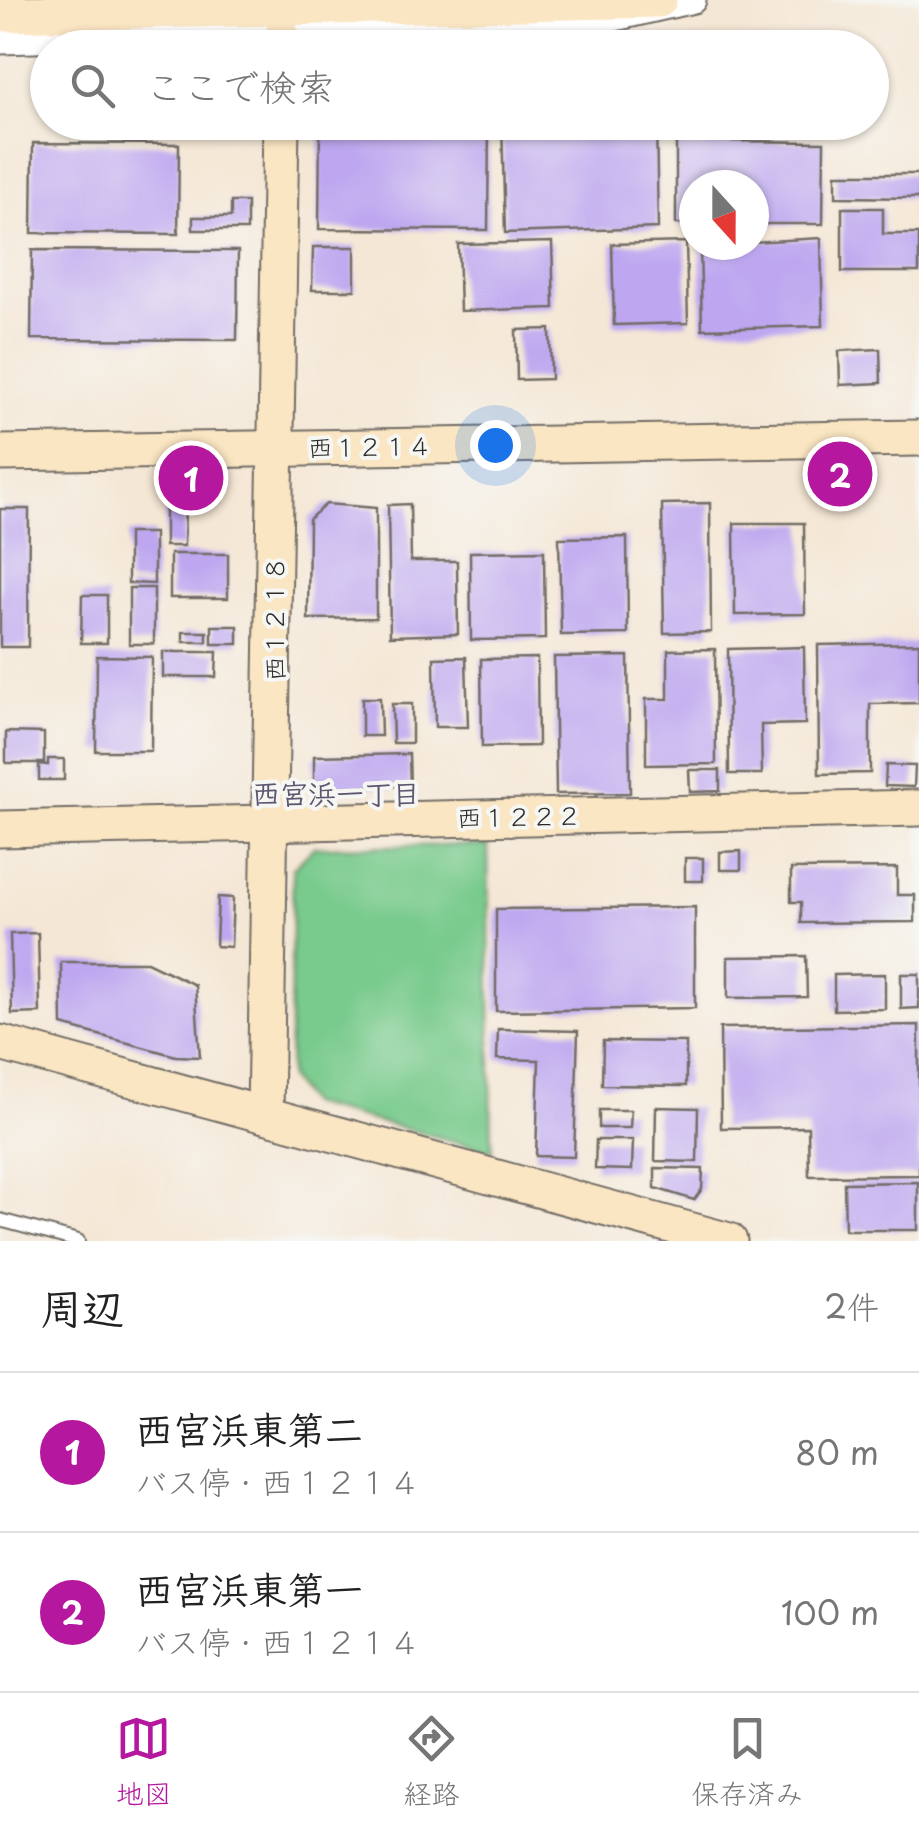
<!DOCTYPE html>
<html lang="ja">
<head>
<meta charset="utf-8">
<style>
	body { margin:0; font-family:"Playpen Sans","Klee One",sans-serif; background:#f6f6f6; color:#222 }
	.compass { position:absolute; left:679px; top:170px; width:90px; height:90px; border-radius:50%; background:#fff; box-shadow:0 2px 8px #0004; rotate:159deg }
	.you { position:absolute; left:495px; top:445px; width:35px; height:35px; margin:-25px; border:8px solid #fff; border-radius:50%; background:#1a73e8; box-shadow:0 0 0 15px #1a73e833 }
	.badge { display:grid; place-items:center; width:65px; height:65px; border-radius:50%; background:#b5179e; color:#fff; font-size:32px; font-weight:700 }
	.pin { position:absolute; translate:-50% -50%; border:5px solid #fff; box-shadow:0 2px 10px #0006 }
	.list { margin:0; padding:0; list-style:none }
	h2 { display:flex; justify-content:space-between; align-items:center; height:130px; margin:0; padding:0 40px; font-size:42px }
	h2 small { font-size:32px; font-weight:400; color:#767676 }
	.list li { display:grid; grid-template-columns:65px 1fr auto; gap:30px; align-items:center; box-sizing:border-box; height:160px; padding:0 40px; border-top:2px solid #e0e0e0 }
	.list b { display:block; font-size:38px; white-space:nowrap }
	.list p { margin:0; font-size:32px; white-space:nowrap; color:#767676 }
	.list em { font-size:32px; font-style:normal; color:#767676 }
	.icon { flex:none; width:55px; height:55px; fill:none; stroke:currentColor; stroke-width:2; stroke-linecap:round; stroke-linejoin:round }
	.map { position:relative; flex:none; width:919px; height:1241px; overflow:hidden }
	.search { position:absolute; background:#fff; box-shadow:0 2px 8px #0004; left:30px; right:30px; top:30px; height:110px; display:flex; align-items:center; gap:25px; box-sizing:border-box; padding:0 35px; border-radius:55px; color:#767676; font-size:38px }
	.sheet { height:450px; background:#fff }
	nav { display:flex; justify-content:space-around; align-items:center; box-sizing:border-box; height:140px; border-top:2px solid #e0e0e0; background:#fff; font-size:28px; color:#767676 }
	nav a { display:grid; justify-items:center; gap:5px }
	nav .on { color:#b5179e }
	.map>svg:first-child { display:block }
</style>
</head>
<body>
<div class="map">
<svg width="919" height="1241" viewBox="0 0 919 1241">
	<rect width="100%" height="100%" fill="#f6f6f2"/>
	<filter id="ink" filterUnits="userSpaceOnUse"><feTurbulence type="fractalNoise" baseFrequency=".01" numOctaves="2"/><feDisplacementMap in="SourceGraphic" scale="20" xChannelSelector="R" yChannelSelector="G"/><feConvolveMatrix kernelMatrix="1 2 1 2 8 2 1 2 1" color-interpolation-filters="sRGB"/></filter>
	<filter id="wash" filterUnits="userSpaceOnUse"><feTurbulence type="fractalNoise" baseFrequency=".0048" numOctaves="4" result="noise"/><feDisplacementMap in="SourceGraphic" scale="40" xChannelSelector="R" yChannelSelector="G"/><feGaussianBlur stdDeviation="2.25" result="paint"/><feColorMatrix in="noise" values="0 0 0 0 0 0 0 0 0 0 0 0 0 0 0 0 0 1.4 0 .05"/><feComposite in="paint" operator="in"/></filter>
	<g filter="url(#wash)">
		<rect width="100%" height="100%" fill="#f5e7d5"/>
		<!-- green -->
		<polygon fill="#79cb8d" stroke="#527b5c" stroke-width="2.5" points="488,845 492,1151 308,1104 289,1078 293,868 314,847"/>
		<g id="blocks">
			<!-- building -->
			<g fill="#bea7f0">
				<polygon points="320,122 489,122 488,230 319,229"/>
				<polygon points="656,122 658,228 505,233 502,124"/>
				<polygon points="676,122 708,122 708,141 824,142 823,224 754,224 754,185 694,185 694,224 676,224"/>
				<polygon points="33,143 179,144 178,234 32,233"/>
				<polygon points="836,174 919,174 919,198 836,197"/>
				<polygon points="231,202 247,202 247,230 193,230 193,217 231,217"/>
				<polygon points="842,208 883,208 883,234 919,234 919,272 842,272"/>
				<polygon points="821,238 823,326 702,329 700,245"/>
				<polygon points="552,242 554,308 460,311 458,244"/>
				<polygon points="686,242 688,323 614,325 612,244"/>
				<polygon points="313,247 355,247 355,290 312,290"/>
				<polygon points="32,250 238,251 237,340 31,339"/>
				<polygon points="550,329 551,379 517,380 516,330"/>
				<polygon points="880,349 881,383 840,385 839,351"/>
				<polygon points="165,502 185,503 184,546 165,546"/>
				<polygon points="710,503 711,632 664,633 662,504"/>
				<polygon points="326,504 376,508 376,618 308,619 309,519"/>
				<polygon points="410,504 411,561 457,561 458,634 390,636 388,505"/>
				<polygon points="0,509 29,509 28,647 0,647"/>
				<polygon points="734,523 804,523 805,614 735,615"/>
				<polygon points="128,533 154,533 154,584 128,583"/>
				<polygon points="627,537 628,634 561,635 559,538"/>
				<polygon points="544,551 545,639 471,640 470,552"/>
				<rect x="170" y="554" width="58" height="44"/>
				<rect x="129" y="588" width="25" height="56"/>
				<polygon points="82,595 107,595 107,643 81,643"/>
				<rect x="212" y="626" width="26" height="18"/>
				<rect x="183" y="632" width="24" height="10"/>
				<polygon points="919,643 919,703 870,704 870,773 819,774 818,645"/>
				<polygon points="804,647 805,724 761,725 762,774 729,774 728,649"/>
				<polygon points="715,649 716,764 646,765 646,699 668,699 668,650"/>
				<polygon points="163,652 217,652 216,677 163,677"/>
				<polygon points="97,656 152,657 151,751 96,751"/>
				<polygon points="628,656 630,793 556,794 554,657"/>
				<polygon points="466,657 468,727 435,727 434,658"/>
				<polygon points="537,658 538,746 482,747 481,659"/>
				<polygon points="362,698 380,698 381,736 362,736"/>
				<polygon points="392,704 412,704 412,743 393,743"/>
				<polygon points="6,732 44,733 44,763 6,763"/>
				<polygon points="409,754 410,786 314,788 314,756"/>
				<polygon points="48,759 64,759 64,780 39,780 39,764 48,765"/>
				<polygon points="886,765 915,766 914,787 885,786"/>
				<polygon points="689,770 720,770 720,791 690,792"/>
				<polygon points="741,851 741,870 720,870 720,852"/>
				<rect x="685" y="858" width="18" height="23"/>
				<polygon points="897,868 897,895 915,895 915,922 801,923 801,902 791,902 791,869"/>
				<polygon points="218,897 233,898 231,947 216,946"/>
				<polygon points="695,907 695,1008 496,1011 496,909"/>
				<polygon points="38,933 40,1013 12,1014 10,934"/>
				<polygon points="806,956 807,997 728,998 728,957"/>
				<polygon points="61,962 147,962 195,985 200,1057 176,1056 62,1025"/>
				<polygon points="885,974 885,1009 834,1010 834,975"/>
				<polygon points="901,974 919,974 919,1008 901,1009"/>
				<polygon points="919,1025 919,1175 809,1176 808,1127 721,1128 720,1028"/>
				<polygon points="498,1029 578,1031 574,1157 536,1156 539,1060 497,1059"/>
				<polygon points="603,1041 686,1042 686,1086 602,1085"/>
				<polygon points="656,1107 698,1108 697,1162 655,1161"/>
				<polygon points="599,1110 631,1110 630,1128 599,1128"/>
				<polygon points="596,1140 633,1140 632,1170 595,1169"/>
				<polygon points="655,1168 703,1169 702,1189 694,1200 655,1188"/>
				<polygon points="918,1182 918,1230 845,1230 844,1183"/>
			</g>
		</g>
	</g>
	<g filter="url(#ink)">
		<use href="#blocks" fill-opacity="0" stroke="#726d66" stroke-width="2.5"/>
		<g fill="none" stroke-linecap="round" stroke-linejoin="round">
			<!-- lane casing -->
			<g stroke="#726d66" stroke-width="16">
				<polyline id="lane" points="0,1220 78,1241"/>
			</g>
			<!-- street casing -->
			<g stroke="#726d66" stroke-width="29">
				<polyline id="street" points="0,41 593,23 693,0"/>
			</g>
			<!-- secondary casing -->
			<g stroke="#726d66" stroke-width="39">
				<g id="secondary">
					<polyline points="0,14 659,0"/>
					<polyline points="282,48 282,36"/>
					<polyline points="0,453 919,438"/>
					<polyline points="0,829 919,808"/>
					<polyline points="0,1043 729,1241"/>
					<polyline points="265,1115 281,122"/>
				</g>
			</g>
			<!-- lane -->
			<use href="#lane" stroke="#fff" stroke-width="12"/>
			<!-- street -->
			<use href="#street" stroke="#fff" stroke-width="25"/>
			<!-- secondary -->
			<use href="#secondary" stroke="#fbe6c3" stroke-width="35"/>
		</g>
	</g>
	<g text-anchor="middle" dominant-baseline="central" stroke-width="8" stroke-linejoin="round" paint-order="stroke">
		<!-- street labels -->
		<g font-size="25" fill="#2b2b2b" stroke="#f6f6f2">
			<text transform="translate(370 446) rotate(-1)">西１２１４</text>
			<text transform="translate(274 619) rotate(-90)">西１２１８</text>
			<text transform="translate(519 816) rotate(-1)">西１２２２</text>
		</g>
		<!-- neighbourhood labels -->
		<g font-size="28" font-weight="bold" fill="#5e5670" stroke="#f6f6f2">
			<text x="336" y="792">西宮浜一丁目</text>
		</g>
	</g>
</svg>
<svg class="compass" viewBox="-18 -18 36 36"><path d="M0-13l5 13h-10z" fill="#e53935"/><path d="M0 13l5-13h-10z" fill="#767676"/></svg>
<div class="you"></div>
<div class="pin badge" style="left:191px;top:478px">1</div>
<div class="pin badge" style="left:840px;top:474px">2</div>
<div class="search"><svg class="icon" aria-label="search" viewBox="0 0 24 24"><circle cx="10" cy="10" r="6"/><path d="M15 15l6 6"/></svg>ここで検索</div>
</div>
<section class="sheet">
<h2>周辺<small>2件</small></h2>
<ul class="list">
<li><span class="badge">1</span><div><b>西宮浜東第二</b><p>バス停 · 西１２１４</p></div><em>80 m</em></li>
<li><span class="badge">2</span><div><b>西宮浜東第一</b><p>バス停 · 西１２１４</p></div><em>100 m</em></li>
</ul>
</section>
<nav>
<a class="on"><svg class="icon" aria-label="map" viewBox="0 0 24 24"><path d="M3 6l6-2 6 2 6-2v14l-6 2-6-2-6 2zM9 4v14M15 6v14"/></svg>地図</a>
<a><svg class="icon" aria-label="directions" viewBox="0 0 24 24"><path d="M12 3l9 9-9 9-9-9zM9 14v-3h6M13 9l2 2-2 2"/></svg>経路</a>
<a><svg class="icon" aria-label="saved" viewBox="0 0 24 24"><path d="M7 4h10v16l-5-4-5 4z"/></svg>保存済み</a>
</nav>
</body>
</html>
